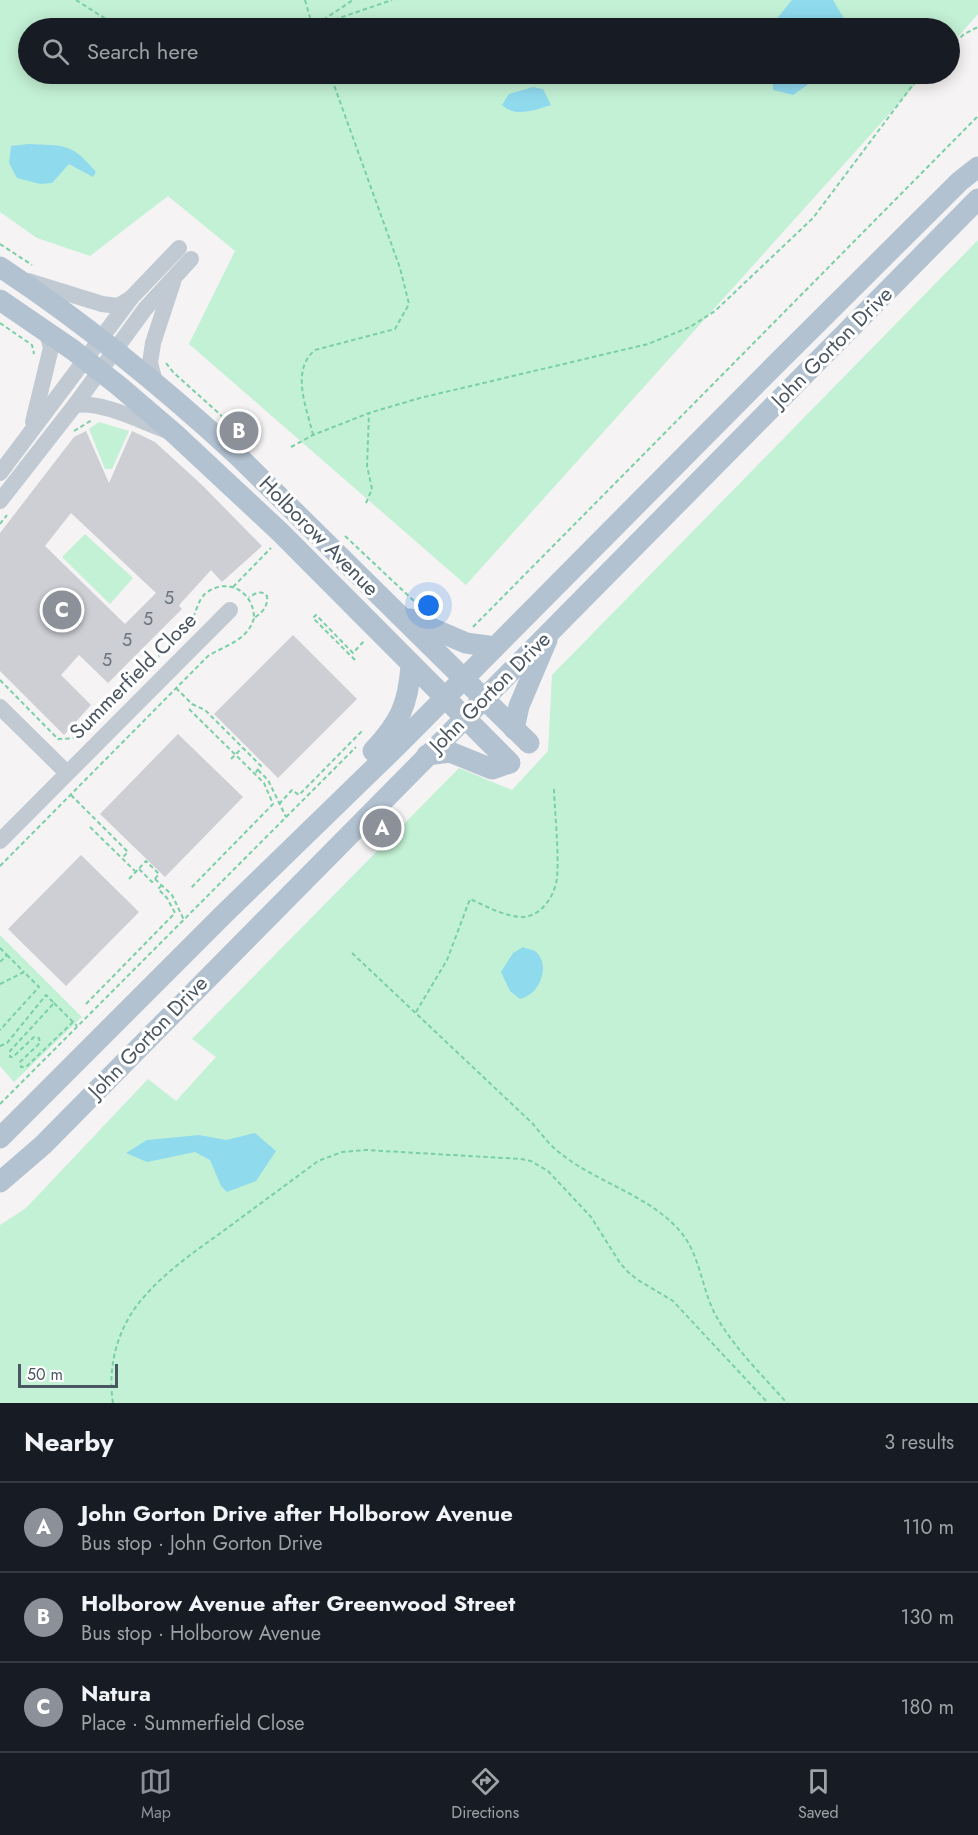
<!DOCTYPE html>
<html lang="en">
<head>
<meta charset="utf-8">
<style>
	body { margin:0; font-family:Jost,sans-serif; background:#242831; color:#f1f3f6 }
	.scale { position:absolute; left:18px; bottom:15px; width:100px; box-sizing:border-box; padding-left:6px; border:3px solid #4a5661; border-top:0; font-size:16px; line-height:21px; white-space:nowrap; color:#4a5661; -webkit-text-stroke:4px #fff; paint-order:stroke }
	.you { position:absolute; left:429px; top:606px; width:21px; height:21px; margin:-15px; border:4px solid #fff; border-radius:50%; background:#1a73e8; box-shadow:0 0 0 9px #1a73e833 }
	.badge { display:grid; place-items:center; width:39px; height:39px; border-radius:50%; background:#8c9099; color:#fff; font-size:20px; font-weight:700 }
	.pin { position:absolute; translate:-50% -50%; border:3px solid #fff; box-shadow:0 2px 6px #0006 }
	.list { margin:0; padding:0; list-style:none }
	h2 { display:flex; justify-content:space-between; align-items:center; height:78px; margin:0; padding:0 24px; font-size:26px }
	h2 small { font-size:20px; font-weight:400; color:#9ea1a6 }
	.list li { display:grid; grid-template-columns:39px 1fr auto; gap:18px; align-items:center; box-sizing:border-box; height:90px; padding:0 24px; border-top:2px solid #363941 }
	.list b { display:block; font-size:22px; white-space:nowrap }
	.list p { margin:0; font-size:20px; white-space:nowrap; color:#9ea1a6 }
	.list em { font-size:20px; font-style:normal; color:#9ea1a6 }
	.icon { flex:none; width:33px; height:33px; fill:none; stroke:currentColor; stroke-width:2; stroke-linecap:round; stroke-linejoin:round }
	.map { position:relative; flex:none; width:978px; height:1403px; overflow:hidden }
	.search { position:absolute; background:#171b24; box-shadow:0 3px 15px #0003; left:18px; right:18px; top:18px; height:66px; display:flex; align-items:center; gap:15px; box-sizing:border-box; padding:0 21px; border-radius:33px; color:#9ea1a6; font-size:22px }
	.sheet { height:348px; background:#171b24 }
	nav { display:flex; justify-content:space-around; align-items:center; box-sizing:border-box; height:84px; border-top:2px solid #363941; background:#171b24; font-size:16px; color:#9ea1a6 }
	nav a { display:grid; justify-items:center; gap:3px }
	nav .on { color:#8c9099 }
	.map>svg:first-child { display:block }
</style>
</head>
<body>
<div class="map">
<svg width="978" height="1403" viewBox="0 0 978 1403">
	<rect width="100%" height="100%" fill="#f5f3f3"/>
	<!-- green -->
	<g fill="#c3f1d5">
		<polygon points="0,0 978,0 978,14 950,46 950,28 28,28 28,74 925,74 466,585 189,344 235,251 168,196 90,256 37,238 0,212"/>
		<polygon points="978,240 978,1403 0,1403 0,1225 26,1208 148,1079 176,1101 216,1057 192,1039 459,768 512,790 548,751 552,675"/>
		<polygon points="99,422 129,431 112,469 105,469 89,429"/>
		<polygon points="85,534 133,578 110,604 62,557"/>
		<polygon points="0,935 82,1017 14,1082 0,1066"/>
	</g>
	<!-- water -->
	<g fill="#90daee">
		<polygon points="792,0 833,0 846,22 844,28 774,28 775,21"/>
		<polygon points="773,74 830,74 828,82 817,78 793,95 773,90"/>
		<path d="M533 87 543 89 551 105C535 110 516 118 502 105L509 94Z"/>
		<path d="M28 144C64 146 71 142 96 172L93 177 69 164 52 183 40 184 17 178 9 163 11 146Z"/>
		<path d="M523 947C527 949 533 949 536 952 549 963 542 987 529 995 526 997 523 998 520 999L510 991 501 972 513 953Z"/>
		<polygon points="255,1133 276,1151 256,1181 227,1192 221,1186 210,1160 195,1152 147,1162 126,1153 147,1140 199,1135 226,1140"/>
	</g>
	<!-- building -->
	<g fill="#cdcfd5" fill-rule="evenodd">
		<path d="M86 431 109 483 132 431 155 442 202 485 262 546 222 582 211 570 181 603 179 606 182 609 108 683 79 655 61 675 91 705 64 735 0 671V533L74 437ZM71 513 156 593 125 624 45 546Z"/>
		<polygon points="293,635 357,699 278,778 214,714"/>
		<polygon points="178,734 243,797 165,877 100,814"/>
		<polygon points="81,855 139,912 66,986 8,929"/>
	</g>
	<g fill="none" stroke-linecap="round" stroke-linejoin="round">
		<!-- path -->
		<g stroke="#7ad0a6" stroke-width="2" stroke-dasharray="4.5 3" stroke-linecap="butt">
			<polyline points="76,0 120,28"/>
			<polyline points="305,0 313,28"/>
			<polyline points="317,24 353,0"/>
			<polyline points="313,27 392,0"/>
			<polyline points="950,48 964,34 978,27"/>
			<polyline points="0,244 32,265"/>
			<polyline points="0,323 32,345 34,354"/>
			<polyline points="166,363 173,372 245,437"/>
			<polyline points="74,431 92,420"/>
			<path d="M313 435C307 408 290 371 315 350L395 329 409 304 400 268 330 74"/>
			<polyline points="291,447 313,435 369,413 420,398 648,344 690,327 715,311 813,218 921,74"/>
			<polyline points="366,503 372,489 367,466 369,413"/>
			<polyline points="0,524 7,515"/>
			<polyline points="345,536 415,602"/>
			<polyline points="233,587 271,548"/>
			<polyline points="473,627 978,116"/>
			<polyline points="355,660 313,618 316,615 353,653 364,641"/>
			<path d="M0 680 58 739 78 738C103 712 128 687 153 662 164 650 179 638 189 625 196 616 197 600 206 593 229 576 254 593 254 618 262 613 268 607 267 596 261 589 255 594 249 597"/>
			<polyline points="176,688 192,704 205,710 261,766 255,773"/>
			<polyline points="189,709 264,783 273,804 190,889"/>
			<polyline points="231,759 242,748"/>
			<polyline points="258,770 268,780 286,817"/>
			<polyline points="71,795 128,852 122,858"/>
			<polyline points="279,804 292,790 299,795 363,730"/>
			<polyline points="90,827 135,871"/>
			<path d="M0 866 208 656C226 645 248 640 254 618"/>
			<polyline points="129,879 146,861 159,874 152,882 139,869"/>
			<polyline points="155,879 172,895 184,920"/>
			<polyline points="0,948 7,955 0,962"/>
			<path d="M352 953 532 1123C541 1133 549 1145 560 1153 597 1183 647 1194 679 1230 700 1253 701 1287 715 1314 733 1347 762 1375 787 1403"/>
			<polyline points="7,955 24,972"/>
			<polyline points="0,984 24,972 39,987 0,1030"/>
			<polyline points="54,1003 73,1022"/>
			<polyline points="86,1004 175,913 167,898 158,889 162,885"/>
			<path d="M416 1012 447 960 470 899C486 906 505 917 523 917 542 916 555 895 557 878 559 849 555 818 554 789"/>
			<polyline points="0,1046 7,1043 46,995 54,1003 10,1051 10,1057 13,1057 34,1037 39,1038 40,1043 20,1062 21,1067 26,1067 73,1022 77,1026"/>
			<polyline points="0,1104 356,747"/>
			<path d="M113 1403C108 1371 115 1338 133 1311 155 1279 191 1254 222 1232 254 1208 286 1185 318 1161L342 1152 366 1150 521 1159 531 1161 548 1171 591 1217 620 1263 628 1272 638 1280 673 1301 768 1403"/>
		</g>
		<!-- minor -->
		<g stroke="#c1cad2" stroke-width="16">
			<polyline points="28,281 102,304 118,306 131,298"/>
			<polyline points="155,382 150,363 153,343 173,282"/>
			<path d="M75 405C103 401 142 422 168 431"/>
			<polyline points="33,422 51,348 47,333"/>
			<polyline points="0,473 132,297 179,248"/>
			<polyline points="0,501 75,405 145,309 191,259"/>
			<polyline points="0,707 67,773"/>
			<polyline points="0,841 230,610"/>
		</g>
		<!-- major -->
		<g stroke="#b3c2d1" stroke-width="21">
			<path d="M0 267C85 323 163 387 238 456L529 743"/>
			<polyline points="0,300 73,350 119,386 175,434 280,532 510,763 492,769 450,752 427,755"/>
			<polyline points="410,619 466,643 495,647"/>
			<polyline points="514,729 519,706 547,640"/>
			<path d="M373 751C400 722 408 705 411 666"/>
			<polyline points="0,1138 224,914 399,744 775,365 960,181 978,167"/>
			<polyline points="0,1182 43,1145 978,199"/>
		</g>
	</g>
	<g text-anchor="middle" dominant-baseline="central" stroke-width="6" stroke-linejoin="round" paint-order="stroke">
		<!-- number labels -->
		<g font-size="18" fill="#6b747e">
			<text x="169" y="598">5</text>
			<text x="148" y="619">5</text>
			<text x="127" y="640">5</text>
			<text x="107" y="660">5</text>
		</g>
		<!-- street labels -->
		<g font-size="21" fill="#4a5661" stroke="#fff">
			<text transform="translate(832 347) rotate(-45)">John Gorton Drive</text>
			<text transform="translate(319 536) rotate(45)">Holborow Avenue</text>
			<text transform="translate(133 676) rotate(-45)">Summerfield Close</text>
			<text transform="translate(490 692) rotate(-45)">John Gorton Drive</text>
			<text transform="translate(148 1037) rotate(-46)">John Gorton Drive</text>
		</g>
	</g>
</svg>
<div class="scale">50 m</div>
<div class="you"></div>
<div class="pin badge" style="left:382px;top:828px">A</div>
<div class="pin badge" style="left:239px;top:431px">B</div>
<div class="pin badge" style="left:62px;top:610px">C</div>
<div class="search"><svg class="icon" aria-label="search" viewBox="0 0 24 24"><circle cx="10" cy="10" r="6"/><path d="M15 15l6 6"/></svg>Search here</div>
</div>
<section class="sheet">
<h2>Nearby<small>3 results</small></h2>
<ul class="list">
<li><span class="badge">A</span><div><b>John Gorton Drive after Holborow Avenue</b><p>Bus stop · John Gorton Drive</p></div><em>110 m</em></li>
<li><span class="badge">B</span><div><b>Holborow Avenue after Greenwood Street</b><p>Bus stop · Holborow Avenue</p></div><em>130 m</em></li>
<li><span class="badge">C</span><div><b>Natura</b><p>Place · Summerfield Close</p></div><em>180 m</em></li>
</ul>
</section>
<nav>
<a class="on"><svg class="icon" aria-label="map" viewBox="0 0 24 24"><path d="M3 6l6-2 6 2 6-2v14l-6 2-6-2-6 2zM9 4v14M15 6v14"/></svg>Map</a>
<a><svg class="icon" aria-label="directions" viewBox="0 0 24 24"><path d="M12 3l9 9-9 9-9-9zM9 14v-3h6M13 9l2 2-2 2"/></svg>Directions</a>
<a><svg class="icon" aria-label="saved" viewBox="0 0 24 24"><path d="M7 4h10v16l-5-4-5 4z"/></svg>Saved</a>
</nav>
</body>
</html>
